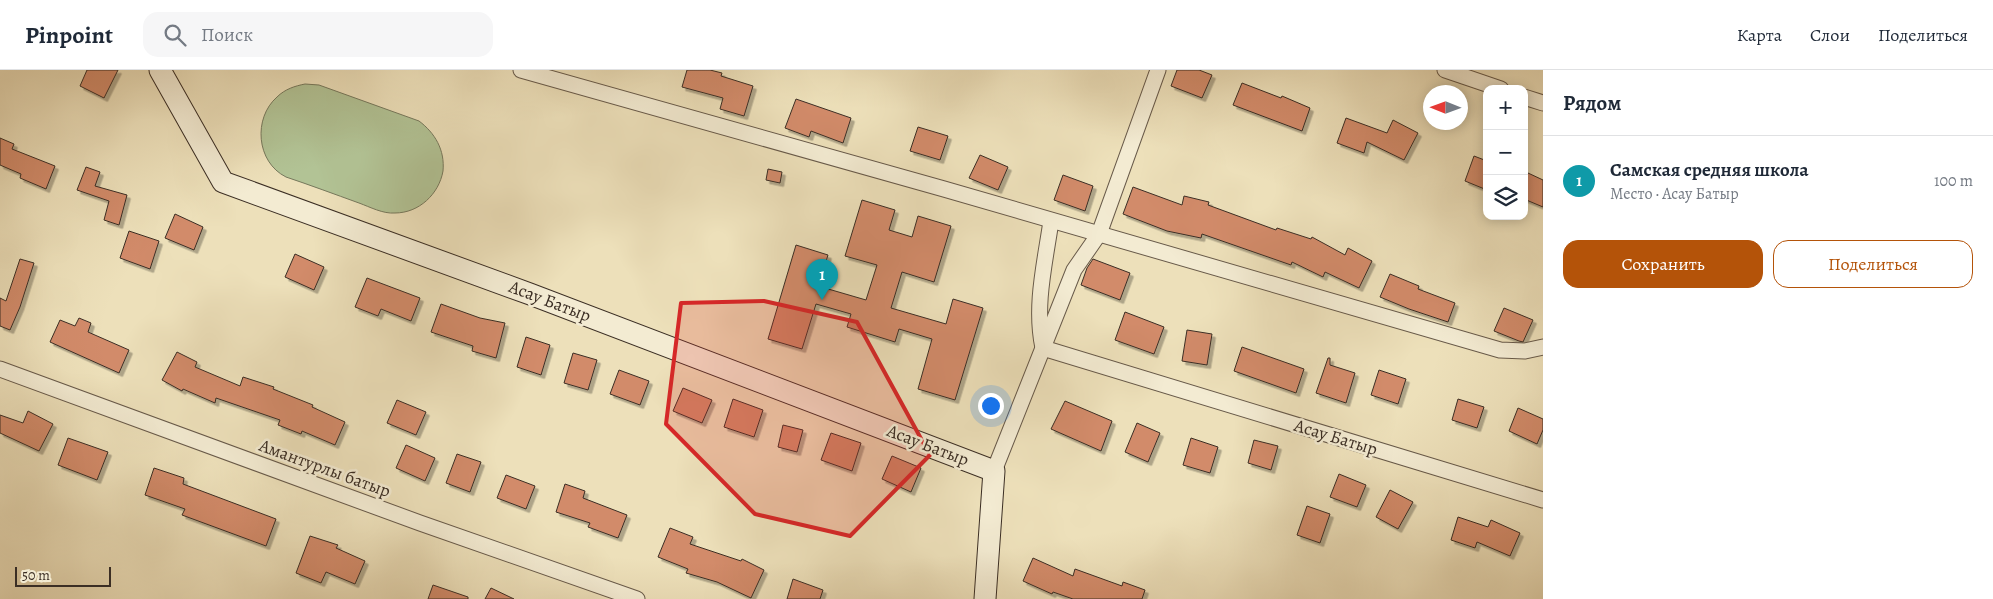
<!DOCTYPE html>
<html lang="ru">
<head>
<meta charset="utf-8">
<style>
	body { margin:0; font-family:Alegreya,serif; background:#f6f6f7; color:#1f2937 }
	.controls { position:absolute; right:15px; top:15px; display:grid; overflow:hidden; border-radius:10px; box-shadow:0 2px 12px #0003 }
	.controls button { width:45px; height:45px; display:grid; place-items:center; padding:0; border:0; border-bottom:1px solid #e0e1e3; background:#fff; color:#1f2937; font:25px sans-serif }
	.compass { position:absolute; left:1423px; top:15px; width:45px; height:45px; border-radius:50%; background:#fff; box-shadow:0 2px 12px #0003; rotate:271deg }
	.scale { position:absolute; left:15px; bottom:12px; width:96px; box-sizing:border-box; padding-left:5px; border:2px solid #3b2e24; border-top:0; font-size:14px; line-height:18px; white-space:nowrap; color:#3b2e24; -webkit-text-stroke:4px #f3ebd2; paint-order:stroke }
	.you { position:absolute; left:990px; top:335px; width:18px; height:18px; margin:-12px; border:4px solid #fff; border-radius:50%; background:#1a73e8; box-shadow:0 0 0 8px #1a73e833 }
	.badge { display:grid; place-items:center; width:32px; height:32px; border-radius:50%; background:#b45309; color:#fff; font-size:16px; font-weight:700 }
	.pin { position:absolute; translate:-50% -41px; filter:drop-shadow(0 1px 2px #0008) }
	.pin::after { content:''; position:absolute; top:26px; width:18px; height:15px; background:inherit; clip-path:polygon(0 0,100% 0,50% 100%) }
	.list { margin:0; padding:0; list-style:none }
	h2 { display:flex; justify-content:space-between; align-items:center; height:65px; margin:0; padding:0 20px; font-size:21px }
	h2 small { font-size:16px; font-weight:400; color:#747a83 }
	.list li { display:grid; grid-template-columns:32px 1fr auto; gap:15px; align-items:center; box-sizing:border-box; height:90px; padding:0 20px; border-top:1px solid #e0e1e3 }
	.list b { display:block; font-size:19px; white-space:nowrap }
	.list p { margin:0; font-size:16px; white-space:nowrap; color:#747a83 }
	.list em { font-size:16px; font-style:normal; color:#747a83 }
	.actions { display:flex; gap:10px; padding:15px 20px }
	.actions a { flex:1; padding:11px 0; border:1px solid #b45309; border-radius:15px; text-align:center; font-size:18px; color:#b45309 }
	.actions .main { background:#b45309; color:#fff }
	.icon { flex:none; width:28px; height:28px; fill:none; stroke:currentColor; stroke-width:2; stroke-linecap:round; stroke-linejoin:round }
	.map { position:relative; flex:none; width:1543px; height:529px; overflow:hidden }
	header { display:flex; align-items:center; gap:30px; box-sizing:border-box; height:70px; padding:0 25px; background:#fff; border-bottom:1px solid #e0e1e3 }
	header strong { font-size:24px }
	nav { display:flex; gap:28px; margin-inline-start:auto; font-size:18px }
	.search { width:350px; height:45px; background:#f6f6f7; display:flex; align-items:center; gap:12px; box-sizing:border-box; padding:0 18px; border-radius:15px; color:#747a83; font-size:19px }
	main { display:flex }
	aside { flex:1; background:#fff }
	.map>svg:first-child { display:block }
</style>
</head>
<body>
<header>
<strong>Pinpoint</strong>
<div class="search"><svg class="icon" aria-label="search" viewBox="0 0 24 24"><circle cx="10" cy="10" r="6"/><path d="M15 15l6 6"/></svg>Поиск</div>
<nav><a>Карта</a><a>Слои</a><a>Поделиться</a></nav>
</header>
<main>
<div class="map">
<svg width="1543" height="529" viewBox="0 0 1543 529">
	<defs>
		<filter id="shadow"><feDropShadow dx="3.5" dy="3.5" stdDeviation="0" flood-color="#0004"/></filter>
	</defs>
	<rect width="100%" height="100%" fill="#ede0ba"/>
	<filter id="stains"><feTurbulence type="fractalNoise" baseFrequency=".004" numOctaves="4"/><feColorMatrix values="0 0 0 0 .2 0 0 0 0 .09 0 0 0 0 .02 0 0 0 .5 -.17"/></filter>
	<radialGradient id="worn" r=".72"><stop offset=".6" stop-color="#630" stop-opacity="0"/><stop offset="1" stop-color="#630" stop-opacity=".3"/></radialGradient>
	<!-- green -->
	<path fill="#b2c395" stroke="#76785c" d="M305 14 319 15 419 51C435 63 445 80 443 101 439 124 419 143 395 143 383 144 370 137 359 133 334 124 310 115 286 107 256 92 253 48 277 27 285 19 295 16 305 14Z"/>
	<!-- building -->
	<g fill="#d28b6b" stroke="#3b2e24" filter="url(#shadow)">
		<polygon points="87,0 118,0 104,28 80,16"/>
		<polygon points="687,0 710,0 722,3 721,6 753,16 744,46 720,39 723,28 682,17"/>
		<polygon points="1177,0 1199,0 1212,5 1202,28 1171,16"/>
		<polygon points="1242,13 1281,28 1282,26 1310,38 1302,61 1233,35"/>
		<polygon points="796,29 851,48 843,73 811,61 809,67 785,58"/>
		<polygon points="1346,48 1387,63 1393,50 1418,63 1404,90 1367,72 1364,83 1337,73"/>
		<polygon points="918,57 948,66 940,90 910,81"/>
		<polygon points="0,68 14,74 12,79 55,96 46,119 20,108 21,104 0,95"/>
		<polygon points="980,85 1008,97 998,120 969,108"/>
		<polygon points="1474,86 1487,91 1487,120 1465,111"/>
		<polygon points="86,97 100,102 95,116 127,125 119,155 104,150 109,131 77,120"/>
		<polygon points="768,99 782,102 780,113 766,110"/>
		<polygon points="1528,103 1543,110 1543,137 1524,129 1524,112"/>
		<polygon points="1063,105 1093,116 1085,141 1054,130"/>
		<polygon points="1133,117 1182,135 1184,126 1209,132 1208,135 1276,160 1277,158 1311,169 1312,167 1345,185 1348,178 1372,191 1359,218 1325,202 1323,207 1292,192 1291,195 1202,164 1201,168 1167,161 1123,144"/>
		<polygon points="862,130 895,140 889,160 912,167 918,146 951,156 934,212 902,202 891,238 946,254 953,229 983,238 955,330 918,319 932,269 899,259 895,272 847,257 851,244 816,234 802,279 768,269 796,175 828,185 818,216 866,230 877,195 845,186"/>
		<polygon points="175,144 203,157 194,180 165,168"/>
		<polygon points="129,161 159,171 150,199 120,188"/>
		<polygon points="295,184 324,197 314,220 285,207"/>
		<polygon points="20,189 34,193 20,237 10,260 0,256 0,228 6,231"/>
		<polygon points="1093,189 1130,203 1120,230 1081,215 1087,198"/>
		<polygon points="1390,204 1419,216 1418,219 1455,233 1448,252 1409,239 1380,227"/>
		<polygon points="367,208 420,228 411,251 381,239 378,246 355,237"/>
		<polygon points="441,234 480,248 505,253 496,288 472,281 473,276 431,262"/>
		<polygon points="1504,238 1533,250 1523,272 1519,271 1494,261"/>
		<polygon points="1125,242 1164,257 1154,284 1115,270"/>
		<polygon points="79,248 91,253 88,262 129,280 119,303 50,272 60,250 75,256"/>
		<polygon points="1187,260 1212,264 1207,295 1182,291"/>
		<polygon points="526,267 550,275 541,305 517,297"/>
		<polygon points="1242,277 1304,299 1296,323 1234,301"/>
		<polygon points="177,282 197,292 195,297 240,316 243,307 274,317 273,319 313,335 312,337 345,352 335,375 302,361 301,364 278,355 280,350 216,328 215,333 183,319 182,321 162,310"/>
		<polygon points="573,283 597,290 588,320 564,313"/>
		<polygon points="1328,288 1330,288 1330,295 1355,303 1346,333 1316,323"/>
		<polygon points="619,300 649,311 640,335 610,324"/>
		<polygon points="1379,300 1406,309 1398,334 1371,325"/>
		<polygon points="683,318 712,330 702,353 673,341"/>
		<polygon points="733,329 763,340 754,367 724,357"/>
		<polygon points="1458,329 1484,337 1477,358 1452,350"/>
		<polygon points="397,330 426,342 416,365 387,353"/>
		<polygon points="1065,331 1112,351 1101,381 1051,359"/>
		<polygon points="1518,338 1543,349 1543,360 1537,374 1509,361"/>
		<polygon points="28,341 53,354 39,381 0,363 0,345 23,353"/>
		<polygon points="1137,353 1160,363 1148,392 1125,382"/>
		<polygon points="783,355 803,360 797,382 778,377"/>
		<polygon points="831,363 861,373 852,401 821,390"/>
		<polygon points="68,368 108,382 97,410 58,395"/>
		<polygon points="1191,368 1218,377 1210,403 1183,395"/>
		<polygon points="1254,370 1278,376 1271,400 1248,393"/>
		<polygon points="406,375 435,388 425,411 396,398"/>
		<polygon points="457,384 481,392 470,422 446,413"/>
		<polygon points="892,386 921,398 911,422 882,409"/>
		<polygon points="154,398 184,408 183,414 276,449 266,476 182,445 185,439 145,425"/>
		<polygon points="1339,404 1366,415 1357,437 1330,427"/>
		<polygon points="506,405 535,416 526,439 497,428"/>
		<polygon points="565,414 585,421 583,428 627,445 618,468 588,457 590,453 556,442"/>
		<polygon points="1390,420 1413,432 1398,459 1376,447"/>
		<polygon points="1307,436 1330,444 1320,473 1297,465"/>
		<polygon points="1458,447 1488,457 1491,450 1520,463 1510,486 1477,472 1475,478 1451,470"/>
		<polygon points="670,458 693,467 690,474 741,491 742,489 764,500 751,528 717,512 686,503 688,499 658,487"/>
		<polygon points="310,466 338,475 336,478 365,491 355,514 326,502 321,513 296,503"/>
		<polygon points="1033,488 1073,506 1075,499 1122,516 1123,512 1145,520 1142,529 1073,529 1053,522 1052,524 1023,511"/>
		<polygon points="793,509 823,520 820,529 787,529"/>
		<polygon points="433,515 468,527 468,529 428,529"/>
		<polygon points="491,518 514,529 485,529"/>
	</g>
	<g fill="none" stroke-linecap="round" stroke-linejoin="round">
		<!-- street casing -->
		<g stroke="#685a4a" stroke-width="17">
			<g id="street">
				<polyline points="521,0 944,119 1500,280 1525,281 1543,277"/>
				<polyline points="1445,0 1501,19"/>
				<polyline points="1524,27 1543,33"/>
				<path d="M1051 151C1045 193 1034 236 1043 278L1543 430"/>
				<polyline points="0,299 420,453 637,529"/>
				<polyline points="994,401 1074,200 1099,164 1158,0"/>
			</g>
		</g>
		<!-- secondary casing -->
		<g stroke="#3b2e24" stroke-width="23">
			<polyline id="secondary" points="160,0 223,112 530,224 994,401 985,529"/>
		</g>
		<!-- street -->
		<use href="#street" stroke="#f3ebd2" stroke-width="15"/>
		<!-- secondary -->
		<use href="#secondary" stroke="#f3ebd2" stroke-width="21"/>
	</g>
	<!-- marked area -->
	<path fill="#d62828" fill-opacity="0.2" stroke="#d62828" stroke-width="4" stroke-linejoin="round" d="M764 231 857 252 930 385 850 466 755 444 666 354 681 233Z"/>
	<g text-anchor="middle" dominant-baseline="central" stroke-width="5" stroke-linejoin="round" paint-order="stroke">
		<!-- street labels -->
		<g font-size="18" fill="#3b2e24" stroke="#f3ebd2">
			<text transform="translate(550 231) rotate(21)">Асау Батыр</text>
			<text transform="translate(1336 367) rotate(17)">Асау Батыр</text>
			<text transform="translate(928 375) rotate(21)">Асау Батыр</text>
			<text transform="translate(325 398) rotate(20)">Амантурлы батыр</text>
		</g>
	</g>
	<rect width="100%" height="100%" filter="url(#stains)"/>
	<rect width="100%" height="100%" fill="url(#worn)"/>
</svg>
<div class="controls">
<button>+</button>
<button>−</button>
<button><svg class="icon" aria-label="layers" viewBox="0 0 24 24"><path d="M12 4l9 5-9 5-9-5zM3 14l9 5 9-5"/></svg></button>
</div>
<svg class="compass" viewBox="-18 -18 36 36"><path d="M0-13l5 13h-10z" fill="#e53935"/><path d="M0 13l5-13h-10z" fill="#747a83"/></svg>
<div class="scale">50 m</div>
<div class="you"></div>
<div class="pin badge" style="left:822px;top:230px;background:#0f9aa8">1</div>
</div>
<aside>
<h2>Рядом<small></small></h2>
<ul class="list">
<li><span class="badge" style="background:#0f9aa8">1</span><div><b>Самская средняя школа</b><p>Место · Асау Батыр</p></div><em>100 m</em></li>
</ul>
<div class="actions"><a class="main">Сохранить</a><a>Поделиться</a></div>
</aside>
</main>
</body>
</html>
